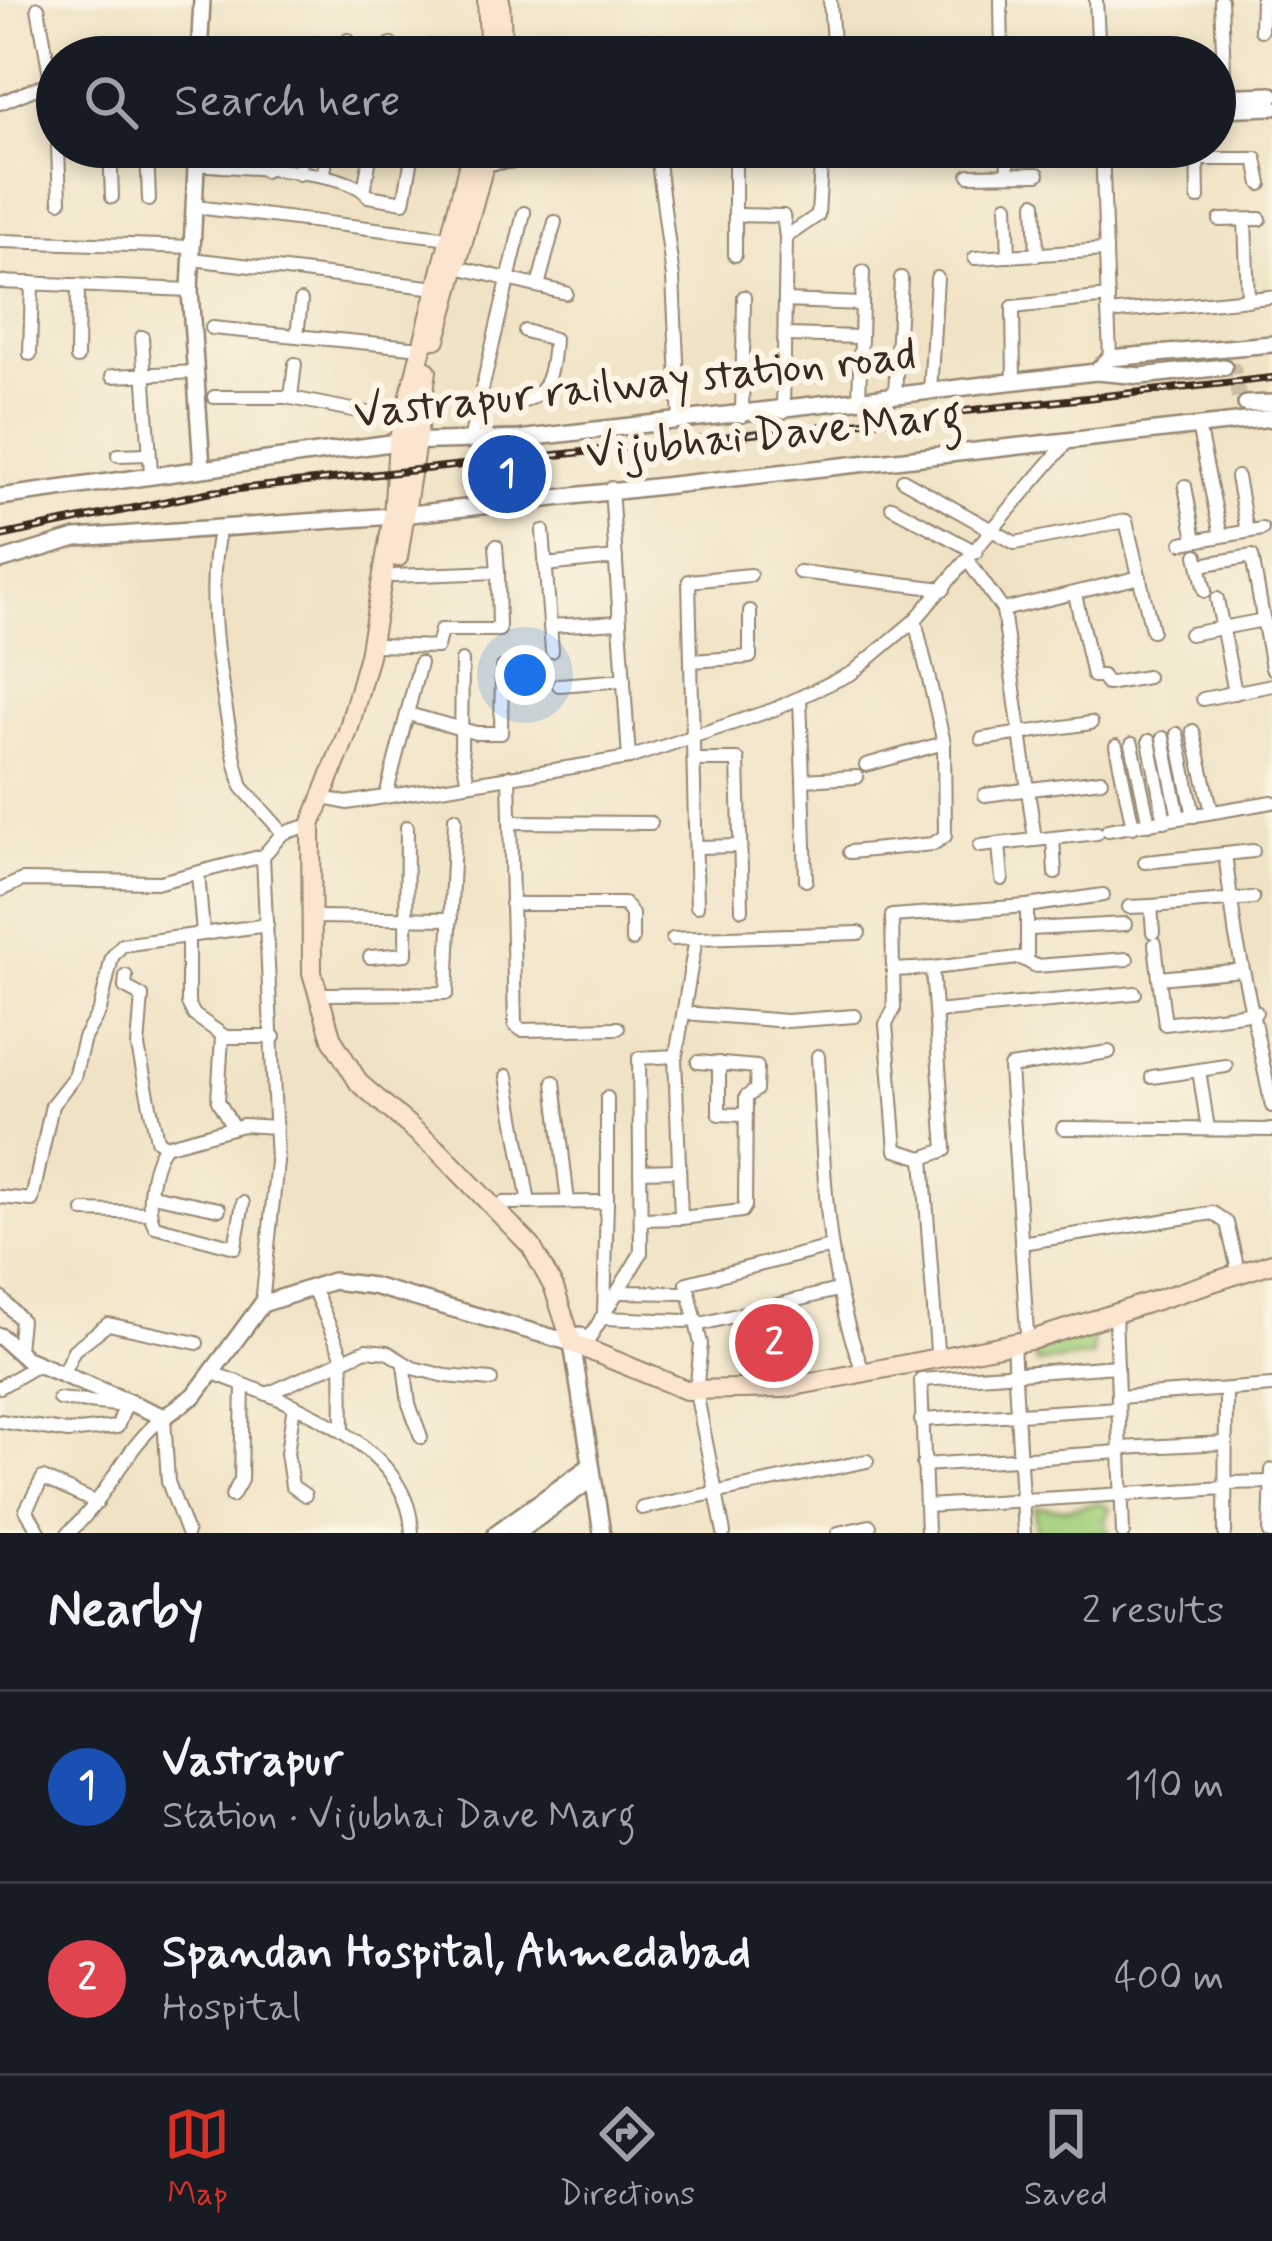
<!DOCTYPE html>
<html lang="en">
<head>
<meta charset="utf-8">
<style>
	body { margin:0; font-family:Mynerve,sans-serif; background:#242831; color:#f1f3f6 }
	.you { position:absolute; left:525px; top:675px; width:42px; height:42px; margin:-30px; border:9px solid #fff; border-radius:50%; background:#1a73e8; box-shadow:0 0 0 18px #1a73e833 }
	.badge { display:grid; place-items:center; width:78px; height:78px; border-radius:50%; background:#d93025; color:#fff; font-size:39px; font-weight:700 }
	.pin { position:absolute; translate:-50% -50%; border:6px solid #fff; box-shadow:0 3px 12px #0006 }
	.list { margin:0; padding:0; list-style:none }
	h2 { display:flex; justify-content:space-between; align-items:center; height:156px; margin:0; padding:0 48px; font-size:51px }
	h2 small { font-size:39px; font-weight:400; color:#9ea1a6 }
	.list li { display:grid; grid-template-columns:78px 1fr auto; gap:36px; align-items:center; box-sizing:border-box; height:192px; padding:0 48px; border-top:3px solid #363941 }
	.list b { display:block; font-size:45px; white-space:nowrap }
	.list p { margin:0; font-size:39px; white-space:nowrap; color:#9ea1a6 }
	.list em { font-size:39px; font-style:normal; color:#9ea1a6 }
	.icon { flex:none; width:66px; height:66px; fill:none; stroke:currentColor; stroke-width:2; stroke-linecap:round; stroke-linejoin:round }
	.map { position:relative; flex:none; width:1272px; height:1533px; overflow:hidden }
	.search { position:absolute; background:#171b24; box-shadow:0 6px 18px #0003; left:36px; right:36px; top:36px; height:132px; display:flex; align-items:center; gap:30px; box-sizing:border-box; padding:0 42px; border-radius:66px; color:#9ea1a6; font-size:45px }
	.sheet { height:540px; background:#171b24 }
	nav { display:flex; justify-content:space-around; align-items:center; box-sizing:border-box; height:168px; border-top:3px solid #363941; background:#171b24; font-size:33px; color:#9ea1a6 }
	nav a { display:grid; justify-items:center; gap:6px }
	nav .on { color:#d93025 }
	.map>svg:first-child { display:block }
</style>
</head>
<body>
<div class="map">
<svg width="1272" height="1533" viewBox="0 0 1272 1533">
	<rect width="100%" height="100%" fill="#fcf5e5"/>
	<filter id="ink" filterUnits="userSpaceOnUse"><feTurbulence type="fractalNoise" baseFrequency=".00833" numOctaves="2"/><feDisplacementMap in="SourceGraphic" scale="24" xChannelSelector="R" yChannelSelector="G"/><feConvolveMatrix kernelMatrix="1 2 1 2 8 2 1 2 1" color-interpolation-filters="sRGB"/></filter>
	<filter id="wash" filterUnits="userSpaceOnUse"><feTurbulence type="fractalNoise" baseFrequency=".004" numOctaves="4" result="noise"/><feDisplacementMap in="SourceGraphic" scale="48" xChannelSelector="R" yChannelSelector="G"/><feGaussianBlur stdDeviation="2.7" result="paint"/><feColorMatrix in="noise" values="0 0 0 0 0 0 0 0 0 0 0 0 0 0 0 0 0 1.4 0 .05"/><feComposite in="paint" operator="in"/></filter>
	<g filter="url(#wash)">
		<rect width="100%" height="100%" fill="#f0e3c5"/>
		<!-- green -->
		<g fill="#a4cf7b" stroke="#707c4c" stroke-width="3">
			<polygon points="1093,1335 1093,1356 1036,1363 1033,1350"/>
			<polygon points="1100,1503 1110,1508 1105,1520 1110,1533 1036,1533 1035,1507 1066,1509"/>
		</g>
	</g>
	<g filter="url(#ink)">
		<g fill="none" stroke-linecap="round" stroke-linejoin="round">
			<!-- tertiary-tunnel -->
			<polyline stroke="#ccbea4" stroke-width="15" stroke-dasharray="15 8" stroke-linecap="butt" points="1224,367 1234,370 1239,399 1246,404"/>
			<!-- minor casing -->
			<g stroke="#968672" stroke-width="16">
				<g id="minor">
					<polyline points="830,0 834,57"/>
					<polyline points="1001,0 1002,57"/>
					<polyline points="1096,0 1099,57"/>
					<polyline points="1221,0 1225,97"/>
					<polyline points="38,8 51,80"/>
					<polyline points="1261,30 1262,0"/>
					<polyline points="345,57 348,40"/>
					<polyline points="389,57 391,44"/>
					<polyline points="428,57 430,46"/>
					<polyline points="555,57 557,51"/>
					<polyline points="590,57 592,50"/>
					<polyline points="622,57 624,49"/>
					<polyline points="55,80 57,124"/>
					<polyline points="0,103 56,80"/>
					<polyline points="58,147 60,201"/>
					<polyline points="110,147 112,197"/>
					<polyline points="147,147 149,200"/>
					<polyline points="656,147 673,278 680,421"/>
					<polyline points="735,147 735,255"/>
					<polyline points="1007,147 1008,174"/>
					<polyline points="1102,147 1110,358"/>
					<polyline points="1197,147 1198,198"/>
					<polyline points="1197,159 1256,159 1261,184"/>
					<path d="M197 164C232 168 349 168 368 196L404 202 414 147"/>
					<polyline points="265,171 267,147"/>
					<polyline points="299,174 302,147"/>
					<polyline points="969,175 1038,174"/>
					<polyline points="323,176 329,147"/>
					<polyline points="364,190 372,147"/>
					<polyline points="1035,203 1037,255"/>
					<polyline points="1007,205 1009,256"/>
					<polyline points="196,207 450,238"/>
					<polyline points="735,215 783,216 786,237"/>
					<polyline points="1220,220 1260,219"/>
					<polyline points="1245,220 1248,300"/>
					<polyline points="0,241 193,247"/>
					<polyline points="975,258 1106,250"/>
					<polyline points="192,259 437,288"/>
					<polyline points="457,267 566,293"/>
					<polyline points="0,282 190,290"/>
					<polyline points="538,286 555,222"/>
					<polyline points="785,301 862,304"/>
					<polyline points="1108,313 1269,297"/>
					<polyline points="212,328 422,348"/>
					<polyline points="785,335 861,337"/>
					<polyline points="297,336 301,301"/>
					<polyline points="142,337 151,473"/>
					<polyline points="30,354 32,283"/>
					<polyline points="77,358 78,285"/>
					<polyline points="112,376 197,372"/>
					<polyline points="1014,382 1013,307 1108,297"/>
					<polyline points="930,392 937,278"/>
					<polyline points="895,396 901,278"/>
					<polyline points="214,397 286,397 403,420"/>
					<polyline points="291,397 295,364"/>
					<polyline points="859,401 863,272"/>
					<path d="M478 405C534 406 551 400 554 339L525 331"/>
					<polyline points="783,412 786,237 818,215 822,147"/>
					<polyline points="742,416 744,297"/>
					<polyline points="1198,426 1221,536"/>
					<polyline points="470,440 524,213"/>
					<polyline points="118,455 149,454"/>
					<polyline points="1237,477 1247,531"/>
					<polyline points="903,480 1015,543 1126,521 1152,630"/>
					<polyline points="1185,486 1195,540"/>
					<polyline points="611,488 629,758"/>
					<polyline points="892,507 976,552"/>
					<path d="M220 527C203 598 222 692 236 764L242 787 283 833"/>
					<polyline points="543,531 552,651"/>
					<polyline points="1182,543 1262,529"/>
					<polyline points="1197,555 1205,591"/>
					<polyline points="968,561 1003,610 1035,840 1097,833"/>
					<polyline points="545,565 616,558"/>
					<polyline points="1200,565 1252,556 1272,668"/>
					<polyline points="799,572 944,589"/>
					<polyline points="393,576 498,572 496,546"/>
					<polyline points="1075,594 1093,676 1102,676 1107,684 1147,677"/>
					<polyline points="1217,599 1235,693"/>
					<polyline points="1003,610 1140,577"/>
					<polyline points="550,626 620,622"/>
					<polyline points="1190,634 1264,620"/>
					<polyline points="378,645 437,647 441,630 499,630 498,572"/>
					<polyline points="462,661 461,748 468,783"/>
					<polyline points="692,661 750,657 750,611"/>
					<polyline points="559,685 624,680"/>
					<polyline points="800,698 803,780 857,777"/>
					<polyline points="1203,699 1272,685"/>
					<polyline points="408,714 476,733 501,733 502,668"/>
					<polyline points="1193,731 1212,812"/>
					<polyline points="1177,734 1194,816"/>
					<polyline points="1163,738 1179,818"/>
					<polyline points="982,739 1091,723"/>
					<polyline points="1149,741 1165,821"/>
					<polyline points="1132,744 1149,824"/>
					<polyline points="1116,746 1133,827"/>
					<polyline points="697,760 738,760 742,909"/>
					<polyline points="866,765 944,743"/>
					<polyline points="509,776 515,1025 522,1030 618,1028"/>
					<polyline points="803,780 806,880"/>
					<polyline points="985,795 1101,780"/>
					<polyline points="386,796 420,663"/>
					<polyline points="324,798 347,803 629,758 775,709 852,673 915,620 1068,441"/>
					<polyline points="510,822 651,823"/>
					<polyline points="1108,830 1272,802"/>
					<polyline points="1053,838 1055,873"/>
					<polyline points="999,844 1002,879"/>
					<polyline points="980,846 1035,840"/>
					<polyline points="697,847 740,846"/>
					<polyline points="850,852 933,844 945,836 944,743 915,620"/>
					<polyline points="1225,854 1253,851"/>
					<polyline points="1145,862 1225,854 1236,937 1272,1106"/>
					<polyline points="198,873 203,934"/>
					<polyline points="0,890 22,880 160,882 263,856"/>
					<polyline points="511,904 624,904 632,914 632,940"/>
					<polyline points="697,906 689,581 750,575"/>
					<polyline points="1027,906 1103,895"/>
					<polyline points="1129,907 1151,906"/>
					<polyline points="315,917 451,919"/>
					<polyline points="1030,929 1125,924"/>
					<polyline points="1153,932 1151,906 1253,898"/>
					<polyline points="188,936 188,1003 194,1015 224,1036"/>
					<polyline points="673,939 696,938"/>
					<polyline points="1155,944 1159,978 1242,970"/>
					<polyline points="370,957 406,954 407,827"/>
					<polyline points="1023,959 1036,966 1127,959"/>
					<polyline points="932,968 893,970 892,916 1027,906 1027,957 932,968 945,1150 923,1158 937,1351"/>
					<polyline points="893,970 894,1009 886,1024 896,1150 923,1158"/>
					<polyline points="126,976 125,987 142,996 138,1047 157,1140 165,1146 243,1125 276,1127"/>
					<polyline points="1159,978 1165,1024 1256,1012"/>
					<polyline points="326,994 447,993 455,818"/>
					<polyline points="935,1012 1135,993"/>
					<polyline points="684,1013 787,1021 855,1016"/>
					<path d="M818 1056C824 1162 823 1268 862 1368"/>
					<polyline points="719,1063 719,1114 745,1115"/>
					<polyline points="1199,1070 1208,1129"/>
					<polyline points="507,1076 529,1203"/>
					<polyline points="1152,1077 1226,1066"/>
					<polyline points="554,1082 568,1202"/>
					<polyline points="607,1098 607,1202"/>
					<polyline points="233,1127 218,1101 222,1037 274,1037"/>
					<polyline points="1063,1128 1272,1130"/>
					<path d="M165 1146C152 1163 144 1208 155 1226L235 1247 243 1203"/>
					<polyline points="640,1171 679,1170"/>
					<polyline points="152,1195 219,1209"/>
					<polyline points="0,1197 32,1200 52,1105 74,1077 84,1038 100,1010 112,957 122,945 267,925"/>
					<polyline points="503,1203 607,1202 604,1312"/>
					<polyline points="84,1211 149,1213"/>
					<polyline points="681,1218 742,1211 745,1206 746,1097 756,1090 757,1067 698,1062"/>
					<polyline points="641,1219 681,1218 675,1057"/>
					<polyline points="1021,1243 1213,1213 1227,1223 1237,1266"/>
					<polyline points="313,1288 342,1355 343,1431"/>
					<polyline points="617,1292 682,1293"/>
					<polyline points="0,1297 21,1320 18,1350"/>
					<polyline points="262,1304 277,1162 263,856 283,833 311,825"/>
					<polyline points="1115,1314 1123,1533"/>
					<polyline points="601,1318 686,1321"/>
					<polyline points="697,1325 837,1290"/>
					<polyline points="1027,1333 1010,1067 1109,1052"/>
					<polyline points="589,1339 641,1253 639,1058 676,1056 696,938 859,933"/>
					<polyline points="1013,1344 1024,1533"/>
					<polyline points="404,1364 409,1404 421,1437"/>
					<path d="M213 1373C284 1400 410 1442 412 1533"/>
					<polyline points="62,1375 74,1350 108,1324 197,1343"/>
					<polyline points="697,1383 701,1344 687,1283 830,1247"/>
					<polyline points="0,1387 39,1364"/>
					<polyline points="695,1387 724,1533"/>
					<polyline points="267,1394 366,1350 387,1352 413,1368 446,1376 491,1380"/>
					<polyline points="1118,1397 1272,1386"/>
					<polyline points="59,1399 126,1406"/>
					<polyline points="294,1405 287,1453 292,1486 305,1495"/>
					<polyline points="164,1417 168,1482 187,1533"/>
					<polyline points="921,1420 1118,1408"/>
					<polyline points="0,1421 68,1432 117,1427 127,1402"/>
					<polyline points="1120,1448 1226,1443"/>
					<polyline points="923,1465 1120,1452"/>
					<polyline points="1226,1483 1272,1482"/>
					<polyline points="232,1496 241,1480 243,1385"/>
					<polyline points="926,1506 1225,1488"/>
					<polyline points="642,1508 867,1461"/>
					<polyline points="40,1533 26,1510 43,1478 97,1503"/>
					<path d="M68 1533C108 1499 123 1448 164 1417"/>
					<polyline points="838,1533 870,1526"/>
					<polyline points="927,1533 921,1380 1117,1366"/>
					<polyline points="1225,1533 1226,1393"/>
					<polyline points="1270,1533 1272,1470"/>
				</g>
			</g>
			<!-- tertiary casing -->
			<g stroke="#968672" stroke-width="20">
				<g id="tertiary">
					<polyline points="199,57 202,0"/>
					<polyline points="1215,97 1272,95"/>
					<polyline points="1215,109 1272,107"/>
					<polyline points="197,147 190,290 202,467"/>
					<polyline points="482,151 546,147"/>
					<polyline points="476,163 640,147"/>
					<polyline points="1096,372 1141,376 1224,367"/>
					<polyline points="1246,404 1272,403"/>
					<polyline points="0,497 398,442 518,439 1096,372 1110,358 1272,344"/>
					<polyline points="0,561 76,538 393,516 1272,418"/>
					<polyline points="580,1335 572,1343 602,1533"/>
					<polyline points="0,1336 26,1359 164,1417 195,1395 262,1304 333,1281 373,1286 572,1343"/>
					<polyline points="496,1533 590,1466"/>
					<polyline points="517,1533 592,1479"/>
				</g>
			</g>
			<!-- secondary casing -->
			<g stroke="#968672" stroke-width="22">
				<g id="secondary">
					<polyline points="487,0 490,57"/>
					<polyline points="500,0 503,57"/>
					<polyline points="473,147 398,442 393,516 369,655 348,731 311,825 312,973 332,1039 359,1083 440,1152 531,1246 554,1288 572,1343 686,1390 784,1388 1035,1339 1272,1263"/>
					<polyline points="436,339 489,147"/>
					<polyline points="398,557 427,371"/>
				</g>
			</g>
			<!-- minor -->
			<use href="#minor" stroke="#fff" stroke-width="12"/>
			<!-- tertiary -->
			<use href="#tertiary" stroke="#fff" stroke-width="15"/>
			<!-- secondary -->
			<use href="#secondary" stroke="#fbe5cf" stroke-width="18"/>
			<!-- rail casing -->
			<g stroke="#3b2a1e" stroke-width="8">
				<polyline id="rail" points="0,536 211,492 1272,378"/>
			</g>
			<!-- rail -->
			<use href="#rail" stroke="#fcf5e5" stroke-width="3" stroke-dasharray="9" stroke-linecap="butt"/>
		</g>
	</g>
	<g text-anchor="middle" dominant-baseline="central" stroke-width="12" stroke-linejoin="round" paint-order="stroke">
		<!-- street labels -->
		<g font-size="45" fill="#3b2a1e" stroke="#fcf5e5">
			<text transform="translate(635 385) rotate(-6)">Vastrapur railway station road</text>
			<text transform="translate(774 435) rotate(-6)">Vijubhai Dave Marg</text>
		</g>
	</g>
</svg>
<div class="you"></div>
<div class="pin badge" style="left:507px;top:474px;background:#1a4fb4">1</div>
<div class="pin badge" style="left:774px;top:1343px;background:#e0444e">2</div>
<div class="search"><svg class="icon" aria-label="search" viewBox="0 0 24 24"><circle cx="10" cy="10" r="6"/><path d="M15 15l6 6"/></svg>Search here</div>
</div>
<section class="sheet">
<h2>Nearby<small>2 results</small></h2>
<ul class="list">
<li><span class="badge" style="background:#1a4fb4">1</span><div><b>Vastrapur</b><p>Station · Vijubhai Dave Marg</p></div><em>110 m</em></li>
<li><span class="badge" style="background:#e0444e">2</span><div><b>Spandan Hospital, Ahmedabad</b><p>Hospital</p></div><em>400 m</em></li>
</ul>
</section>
<nav>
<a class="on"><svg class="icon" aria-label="map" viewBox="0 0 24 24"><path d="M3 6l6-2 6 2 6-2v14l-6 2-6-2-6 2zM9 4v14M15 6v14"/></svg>Map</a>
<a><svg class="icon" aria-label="directions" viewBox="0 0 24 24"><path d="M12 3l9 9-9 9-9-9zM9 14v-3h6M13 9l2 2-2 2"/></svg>Directions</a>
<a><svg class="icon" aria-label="saved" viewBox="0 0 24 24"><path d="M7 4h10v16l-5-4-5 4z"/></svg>Saved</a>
</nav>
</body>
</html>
